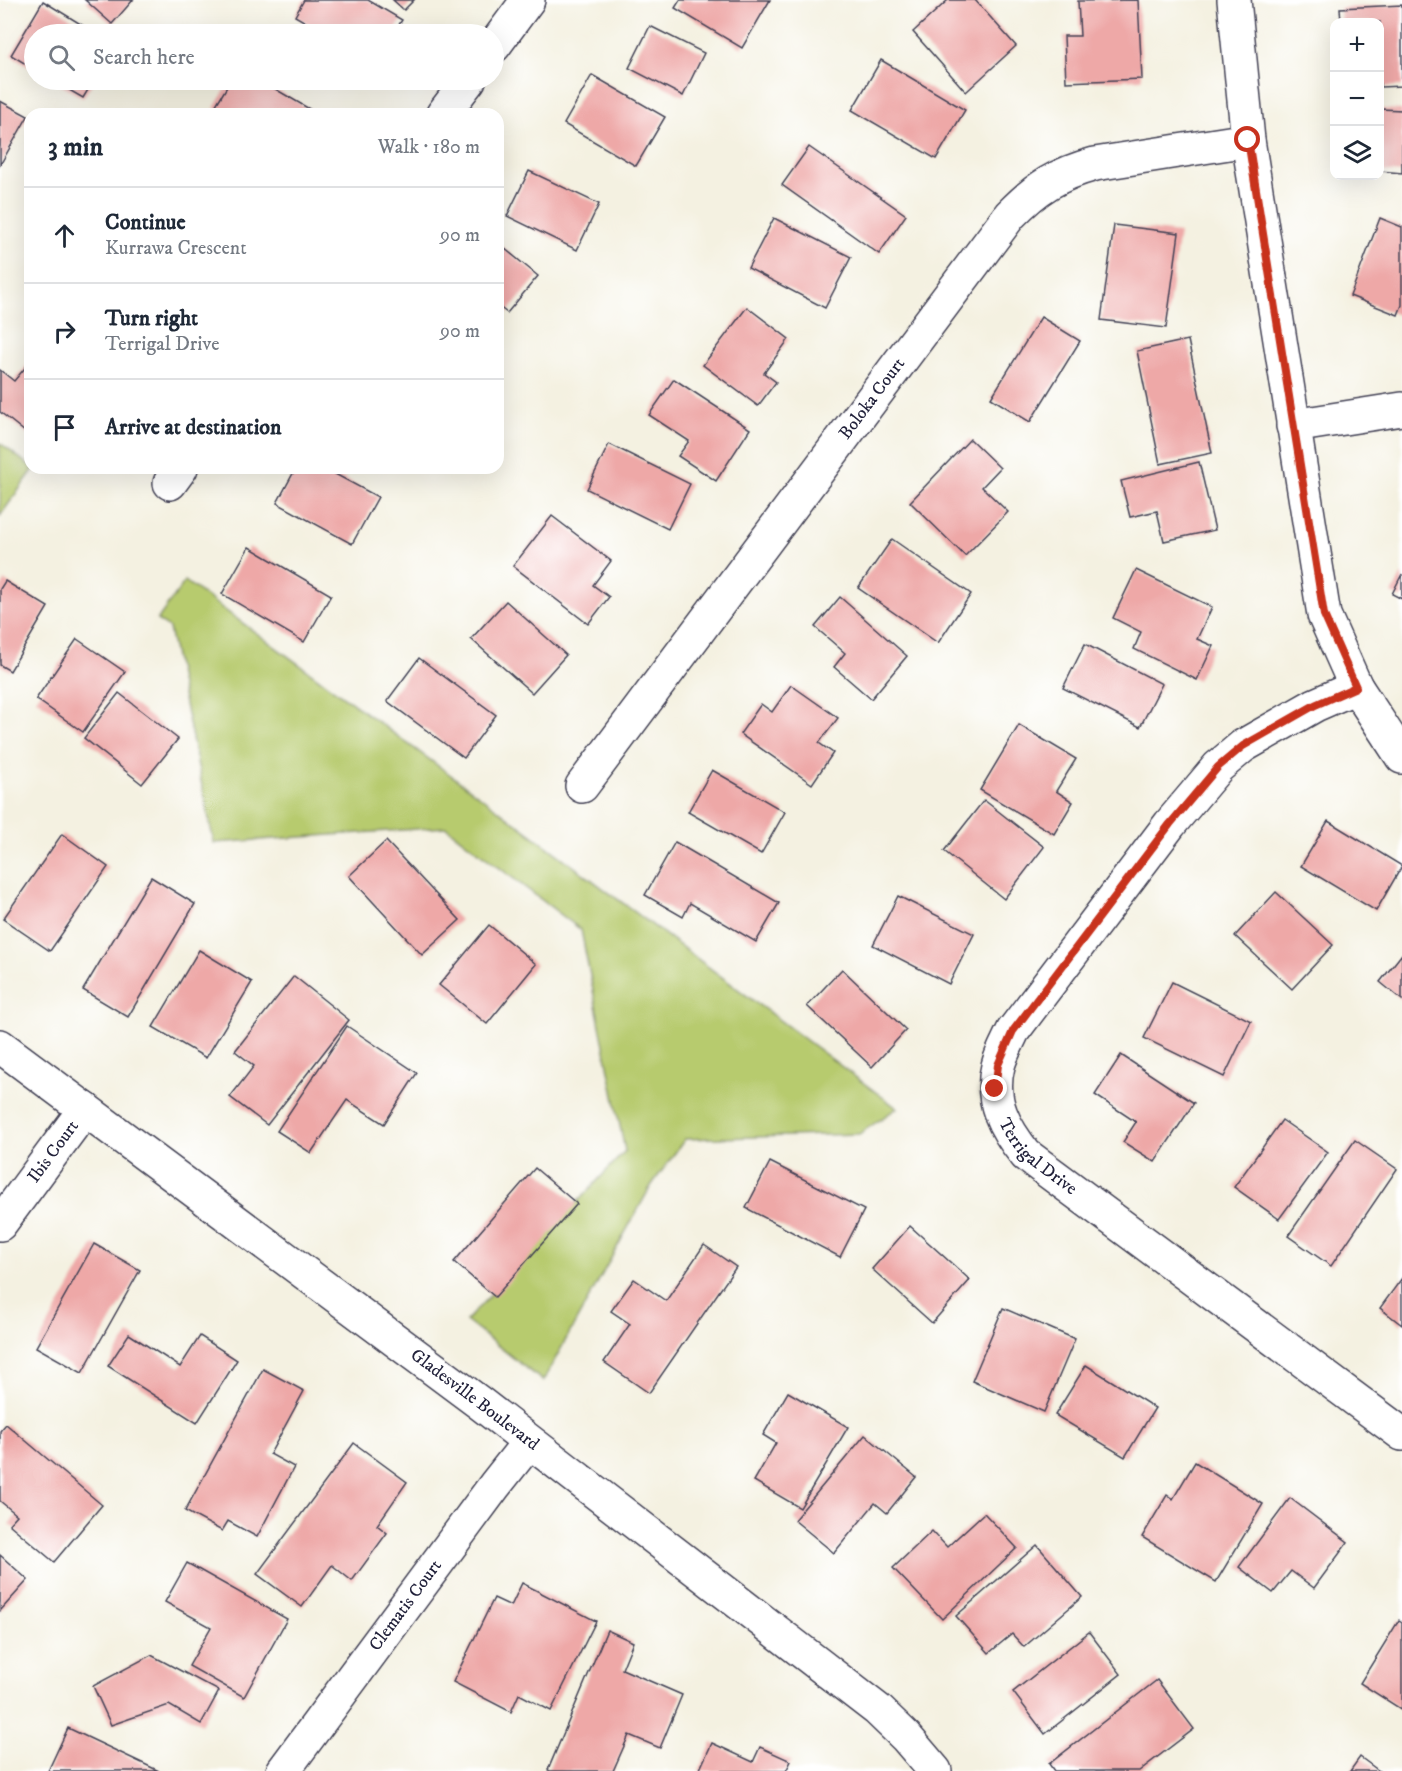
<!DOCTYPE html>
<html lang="en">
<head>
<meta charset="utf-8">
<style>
	body { margin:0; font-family:"IM FELL DW Pica",serif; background:#f2f2f3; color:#1f2937 }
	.controls { position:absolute; right:18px; top:18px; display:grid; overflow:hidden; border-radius:12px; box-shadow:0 6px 24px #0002 }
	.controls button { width:54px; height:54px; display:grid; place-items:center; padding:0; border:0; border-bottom:2px solid #e0e1e3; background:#fff; color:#1f2937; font:30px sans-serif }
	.stop { position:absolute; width:18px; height:18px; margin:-14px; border:4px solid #c8321e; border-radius:50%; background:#fff }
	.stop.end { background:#c8321e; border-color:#fff; box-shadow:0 2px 6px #0008 }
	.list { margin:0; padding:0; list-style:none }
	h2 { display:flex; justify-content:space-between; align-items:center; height:78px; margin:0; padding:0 24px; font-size:26px }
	h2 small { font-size:20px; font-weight:400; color:#747a83 }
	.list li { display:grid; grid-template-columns:39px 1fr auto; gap:18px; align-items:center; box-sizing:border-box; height:96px; padding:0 24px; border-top:2px solid #e0e1e3 }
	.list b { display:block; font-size:22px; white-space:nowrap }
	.list p { margin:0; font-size:20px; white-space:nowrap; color:#747a83 }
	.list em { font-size:20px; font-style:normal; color:#747a83 }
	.icon { flex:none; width:33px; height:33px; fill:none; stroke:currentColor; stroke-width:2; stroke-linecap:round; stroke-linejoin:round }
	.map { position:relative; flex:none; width:1402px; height:1771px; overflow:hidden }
	.search { position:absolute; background:#fff; box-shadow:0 6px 24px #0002; left:24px; top:24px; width:480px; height:66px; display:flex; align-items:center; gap:15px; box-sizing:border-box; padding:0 21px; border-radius:33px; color:#747a83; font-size:22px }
	.panel { position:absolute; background:#fff; box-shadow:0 6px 24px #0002; left:24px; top:108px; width:480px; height:366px; border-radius:18px }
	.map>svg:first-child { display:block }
</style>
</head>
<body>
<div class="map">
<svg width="1402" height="1771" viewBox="0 0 1402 1771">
	<rect width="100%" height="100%" fill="#fff"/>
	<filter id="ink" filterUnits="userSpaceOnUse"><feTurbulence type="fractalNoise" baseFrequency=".0167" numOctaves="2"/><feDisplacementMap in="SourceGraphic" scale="12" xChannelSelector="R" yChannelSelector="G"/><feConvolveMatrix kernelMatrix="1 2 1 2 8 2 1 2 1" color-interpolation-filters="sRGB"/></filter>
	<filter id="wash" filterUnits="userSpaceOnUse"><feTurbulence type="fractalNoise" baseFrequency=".008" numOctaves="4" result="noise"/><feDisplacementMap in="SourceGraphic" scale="24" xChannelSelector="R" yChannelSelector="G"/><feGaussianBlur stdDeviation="1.35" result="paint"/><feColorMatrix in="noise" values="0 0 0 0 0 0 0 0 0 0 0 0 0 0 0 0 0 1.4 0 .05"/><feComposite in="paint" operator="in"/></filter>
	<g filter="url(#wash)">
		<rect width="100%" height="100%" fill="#f4f1e1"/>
		<!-- green -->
		<g fill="#b7cb6e" stroke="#6c7654" stroke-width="1.5">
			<polygon points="0,443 30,466 30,468 34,469 0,516"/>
			<polygon points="185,581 485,800 897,1108 859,1134 685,1139 651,1186 543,1381 466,1321 625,1151 581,930 446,827 214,843 169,628 157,620"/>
		</g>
		<g id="blocks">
			<!-- building -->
			<g fill="#eea8a7">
				<polygon points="85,0 133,0 112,24"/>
				<polygon points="304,0 368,0 402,20 393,34 326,34 295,16"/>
				<polygon points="393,0 414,0 404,10"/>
				<polygon points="680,0 770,0 742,48 675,8"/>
				<polygon points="948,0 975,0 1016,46 966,92 913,32"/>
				<polygon points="1138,0 1142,79 1066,82 1064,36 1080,36 1078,1"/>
				<polygon points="43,1 97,34 34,34 34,69 11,55"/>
				<polygon points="1402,5 1402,86 1380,87 1380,22 1341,22 1340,8"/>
				<polygon points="650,26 704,53 683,96 629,68"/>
				<polygon points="881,60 965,110 936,159 852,110"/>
				<polygon points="592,75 665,117 636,166 564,124"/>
				<polygon points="52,80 94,80 83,98"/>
				<polygon points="231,80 260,80 318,114 224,114 214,108"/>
				<polygon points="0,101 28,116 0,165"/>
				<polygon points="1380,109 1402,110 1402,173 1380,171"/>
				<polygon points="809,147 906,215 879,254 782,185"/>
				<polygon points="529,171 599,204 577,250 507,216"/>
				<polygon points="774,218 851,257 825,308 748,268"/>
				<polygon points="1380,218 1402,227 1402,305 1398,315 1350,296"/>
				<polygon points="1114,225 1179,233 1166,328 1101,320"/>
				<polygon points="498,243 538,276 507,313 498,306"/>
				<polygon points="747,307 789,339 764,373 776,382 758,406 703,365"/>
				<polygon points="1041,317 1080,341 1030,422 991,398"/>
				<polygon points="1188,340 1212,453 1160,464 1137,351"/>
				<polygon points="30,362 30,436 0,412 0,370 14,381"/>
				<polygon points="674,379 750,429 716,481 678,456 689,441 649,415"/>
				<polygon points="970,439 1000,468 982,487 1008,512 965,556 910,502"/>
				<polygon points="609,444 690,484 668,529 587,489"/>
				<polygon points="1199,462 1215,530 1164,541 1157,511 1130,517 1121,481"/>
				<polygon points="296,468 324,468 378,497 352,544 277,503"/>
				<polygon points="552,516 611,561 593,585 609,597 588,624 513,566"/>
				<polygon points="892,539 971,594 938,643 858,588"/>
				<polygon points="249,547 331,595 304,642 222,594"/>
				<polygon points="1136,570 1212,607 1197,639 1213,646 1197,680 1134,649 1141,632 1113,618"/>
				<polygon points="1402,574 1402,599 1392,594"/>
				<polygon points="5,581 48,607 10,671 0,665 0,589"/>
				<polygon points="840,597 907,656 871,699 834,667 845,653 815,627"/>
				<polygon points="506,601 566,655 532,693 471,639"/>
				<polygon points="77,639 125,672 83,732 36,699"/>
				<polygon points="1085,644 1162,684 1140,727 1063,688"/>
				<polygon points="419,658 496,715 464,758 387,701"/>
				<polygon points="791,685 838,718 819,743 833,753 812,784 740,734 761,704 772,712"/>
				<polygon points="119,693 178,739 142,784 84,738"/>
				<polygon points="1019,725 1076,759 1056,791 1073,802 1054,834 980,790"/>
				<polygon points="712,770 785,812 761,854 688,812"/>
				<polygon points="984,800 1044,847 1004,899 944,851"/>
				<polygon points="1328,821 1402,866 1376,911 1301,866"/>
				<polygon points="62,834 108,867 50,951 3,919"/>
				<polygon points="386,841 460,920 422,955 349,876"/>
				<polygon points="675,842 779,903 756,942 690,903 683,917 645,895"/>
				<polygon points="151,877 195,904 128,1017 83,990"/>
				<polygon points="1276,892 1333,945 1292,989 1235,936"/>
				<polygon points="898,896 974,934 949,984 873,945"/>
				<polygon points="489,925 536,964 487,1024 439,985"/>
				<polygon points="199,950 252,982 206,1058 153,1027"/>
				<polygon points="1402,954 1402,1000 1380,982"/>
				<polygon points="842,969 906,1030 872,1067 807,1006"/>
				<polygon points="294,976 349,1020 267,1125 230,1097 254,1066 235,1051"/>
				<polygon points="1172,982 1251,1021 1224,1077 1144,1038"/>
				<polygon points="347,1026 417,1073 384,1124 347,1100 311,1153 277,1131"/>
				<polygon points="1121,1055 1194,1103 1155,1162 1123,1142 1136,1122 1095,1095"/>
				<polygon points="1282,1120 1328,1152 1279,1219 1234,1187"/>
				<polygon points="1355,1140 1397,1169 1331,1266 1288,1236"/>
				<polygon points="770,1162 864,1210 840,1257 746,1208"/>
				<polygon points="535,1168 577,1204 495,1297 454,1262"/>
				<polygon points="910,1226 970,1280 932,1323 872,1269"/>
				<polygon points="94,1244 140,1270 82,1373 36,1347"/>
				<polygon points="704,1245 736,1267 649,1393 604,1362 630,1324 611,1311 634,1279 666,1301"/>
				<polygon points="1402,1278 1402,1325 1380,1308"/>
				<polygon points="1003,1308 1075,1339 1044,1412 972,1381"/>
				<polygon points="129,1334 180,1367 200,1336 237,1360 197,1423 108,1366"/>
				<polygon points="1086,1365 1155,1408 1125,1457 1055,1415"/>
				<polygon points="263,1369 304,1391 270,1454 294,1467 257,1537 228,1521 222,1531 185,1511"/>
				<polygon points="788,1392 848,1427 800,1508 754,1481 776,1443 763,1435"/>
				<polygon points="6,1424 102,1505 54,1562 9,1524 17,1515 0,1501 0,1431"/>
				<polygon points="865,1435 916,1477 887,1513 875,1503 834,1553 794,1520"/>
				<polygon points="354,1443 407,1482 377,1525 387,1533 352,1581 332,1565 302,1607 257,1574"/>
				<polygon points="1195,1462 1263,1504 1216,1582 1142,1537 1167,1495 1173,1499"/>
				<polygon points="1290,1498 1348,1542 1314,1588 1291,1571 1273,1593 1239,1567"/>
				<polygon points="984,1513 1017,1548 942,1619 893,1568 932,1531 947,1547"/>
				<polygon points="1037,1545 1082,1597 1024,1647 1012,1634 989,1653 956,1616"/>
				<polygon points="0,1555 28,1580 0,1611"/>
				<polygon points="187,1563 287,1619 244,1697 189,1666 211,1627 165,1602"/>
				<polygon points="522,1583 596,1621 551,1711 519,1694 511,1712 453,1682 494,1598 511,1606"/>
				<polygon points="1399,1620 1402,1622 1402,1710 1360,1683"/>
				<polygon points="607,1630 633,1642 622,1669 682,1695 660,1748 629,1735 613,1771 550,1771 548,1770"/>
				<polygon points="1089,1632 1121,1674 1045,1734 1013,1692"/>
				<polygon points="151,1655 219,1691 201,1724 169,1705 111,1725 93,1686"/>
				<polygon points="1157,1680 1194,1729 1139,1771 1054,1771 1049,1764"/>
				<polygon points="68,1728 159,1771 48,1771"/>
				<polygon points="712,1743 753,1762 760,1747 791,1761 786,1771 699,1771"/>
				<polygon points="1360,1757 1379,1771 1350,1771"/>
			</g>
		</g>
	</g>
	<g filter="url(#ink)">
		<use href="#blocks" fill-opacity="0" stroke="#424154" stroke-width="1.5"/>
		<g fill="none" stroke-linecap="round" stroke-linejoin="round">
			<!-- street casing -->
			<g stroke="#424154" stroke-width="36">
				<g id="street">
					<polyline points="1234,0 1248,140 1324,615 1356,687 1402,757"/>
					<polyline points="494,46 528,0"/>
					<polyline points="443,114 469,80"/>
					<polyline points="1293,426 1402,409"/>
					<polyline points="170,483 181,468"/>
					<path id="s1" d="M1356 687 1315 705 1243 746 1218 767 1170 824 1013 1031C1008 1042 1001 1054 998 1066 989 1101 1005 1129 1026 1155L1402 1434"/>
					<path id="s2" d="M582 786 1010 215C1037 187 1058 174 1095 164L1248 140"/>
					<path id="s3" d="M0 1224 85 1109"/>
					<path id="s4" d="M283 1771 495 1485 529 1442"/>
				</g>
			</g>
			<!-- secondary casing -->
			<g stroke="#424154" stroke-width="36">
				<g id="secondary">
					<path id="s5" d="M0 1046 481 1404 878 1710 906 1737 935 1771"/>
				</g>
			</g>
			<!-- street -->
			<use href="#street" stroke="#fff" stroke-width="33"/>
			<!-- secondary -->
			<use href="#secondary" stroke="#fff" stroke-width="33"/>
		</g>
	</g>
	<g fill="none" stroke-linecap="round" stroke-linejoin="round" filter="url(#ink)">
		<!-- route -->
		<polyline stroke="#c8321e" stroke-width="8" points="995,1089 998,1065 1013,1031 1170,824 1218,767 1243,746 1315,705 1356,687 1324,615 1248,140"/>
	</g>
	<g text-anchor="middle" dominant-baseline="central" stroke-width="5" stroke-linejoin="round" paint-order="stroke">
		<!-- street labels -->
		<g font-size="18" fill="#22223b" stroke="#fff">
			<text stroke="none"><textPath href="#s2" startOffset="484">Boloka Court</textPath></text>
			<text stroke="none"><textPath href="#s3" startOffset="90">Ibis Court</textPath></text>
			<text stroke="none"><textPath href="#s1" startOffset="639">Terrigal Drive</textPath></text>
			<text stroke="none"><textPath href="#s5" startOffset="592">Gladesville Boulevard</textPath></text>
			<text stroke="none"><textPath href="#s4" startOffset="206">Clematis Court</textPath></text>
		</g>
	</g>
</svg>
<div class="controls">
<button>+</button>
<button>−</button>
<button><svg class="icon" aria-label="layers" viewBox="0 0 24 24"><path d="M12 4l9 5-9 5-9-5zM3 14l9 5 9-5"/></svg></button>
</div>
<div class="stop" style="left:1248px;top:140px"></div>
<div class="stop end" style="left:995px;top:1089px"></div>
<div class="search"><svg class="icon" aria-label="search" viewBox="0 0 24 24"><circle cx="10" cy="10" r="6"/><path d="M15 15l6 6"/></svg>Search here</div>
<section class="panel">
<h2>3 min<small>Walk · 180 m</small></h2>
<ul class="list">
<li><svg class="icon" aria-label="ahead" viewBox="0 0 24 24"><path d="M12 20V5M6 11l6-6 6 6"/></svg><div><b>Continue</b><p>Kurrawa Crescent</p></div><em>90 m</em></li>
<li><svg class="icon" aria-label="right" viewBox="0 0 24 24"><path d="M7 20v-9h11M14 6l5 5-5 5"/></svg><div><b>Turn right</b><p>Terrigal Drive</p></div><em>90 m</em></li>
<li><svg class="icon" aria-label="arrive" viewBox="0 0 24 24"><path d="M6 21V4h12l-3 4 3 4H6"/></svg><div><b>Arrive at destination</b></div></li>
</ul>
</section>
</div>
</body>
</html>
